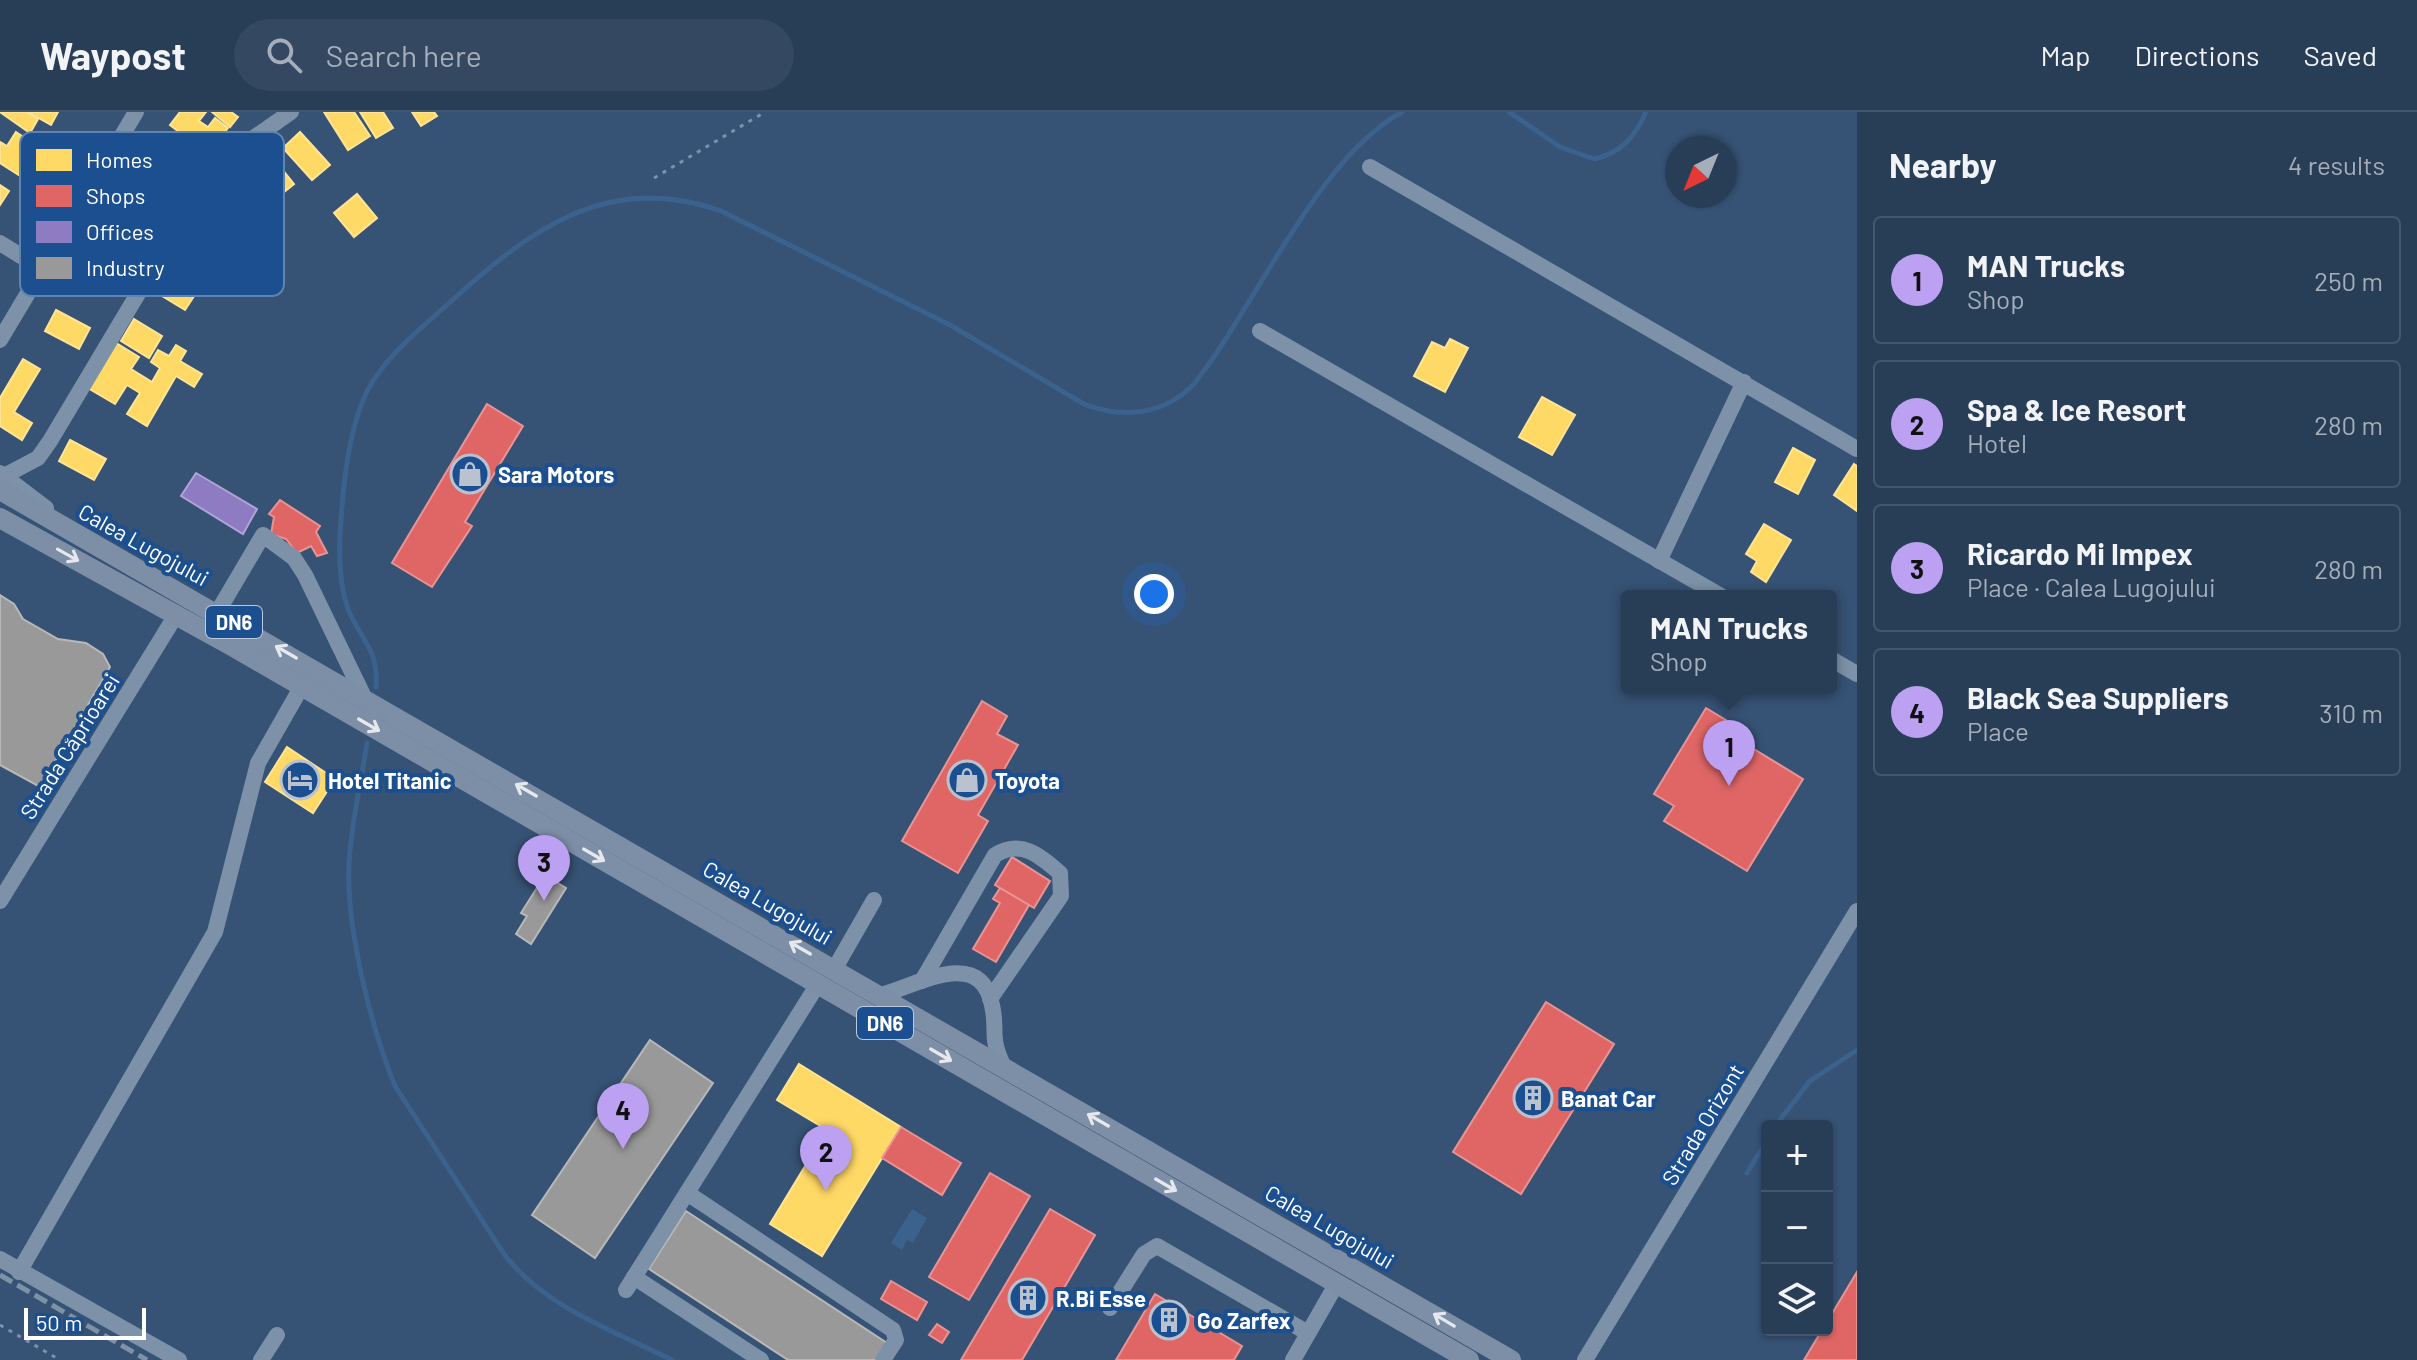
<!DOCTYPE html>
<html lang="en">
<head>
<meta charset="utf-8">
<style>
	body { margin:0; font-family:Barlow,sans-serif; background:#344961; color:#f1f3f6 }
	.controls { position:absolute; right:24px; bottom:24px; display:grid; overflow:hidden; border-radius:8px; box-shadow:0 2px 6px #0004 }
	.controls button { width:72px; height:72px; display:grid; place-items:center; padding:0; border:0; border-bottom:2px solid #44576d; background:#283e57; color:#f1f3f6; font:40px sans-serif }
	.compass { position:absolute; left:1665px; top:24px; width:72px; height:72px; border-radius:50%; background:#283e57; box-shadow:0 2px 6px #0004; rotate:223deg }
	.scale { position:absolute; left:24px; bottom:20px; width:122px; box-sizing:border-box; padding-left:8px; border:4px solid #fff; border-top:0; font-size:22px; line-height:28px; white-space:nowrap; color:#fff; -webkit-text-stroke:6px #1b4f8f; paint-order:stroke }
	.you { position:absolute; left:1154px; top:482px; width:28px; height:28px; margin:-20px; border:6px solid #fff; border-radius:50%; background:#1a73e8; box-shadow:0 0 0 12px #1a73e833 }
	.badge { display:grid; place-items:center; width:52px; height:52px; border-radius:50%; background:#bca0f2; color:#111; font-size:26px; font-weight:700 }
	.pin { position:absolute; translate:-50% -66px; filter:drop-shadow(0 2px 4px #0008) }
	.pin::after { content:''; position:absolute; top:42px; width:28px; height:24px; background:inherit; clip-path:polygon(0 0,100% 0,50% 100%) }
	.popup { position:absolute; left:1621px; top:478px; width:216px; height:104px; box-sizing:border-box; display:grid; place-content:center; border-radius:8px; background:#283e57; filter:drop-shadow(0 2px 6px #0005); font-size:26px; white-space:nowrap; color:#a5aeba }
	.popup b { font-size:30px; color:#f1f3f6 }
	.popup::after { content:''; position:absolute; left:50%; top:100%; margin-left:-16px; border:16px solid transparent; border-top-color:#283e57 }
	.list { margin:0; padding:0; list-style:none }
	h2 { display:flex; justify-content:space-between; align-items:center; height:104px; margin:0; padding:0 32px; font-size:34px }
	h2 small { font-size:26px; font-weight:400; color:#a5aeba }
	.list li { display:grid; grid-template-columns:52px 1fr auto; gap:24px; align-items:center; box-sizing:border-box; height:128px; margin:0 16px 16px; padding:0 16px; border:2px solid #44576d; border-radius:8px }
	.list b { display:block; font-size:30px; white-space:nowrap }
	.list p { margin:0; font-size:26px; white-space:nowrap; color:#a5aeba }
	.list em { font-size:26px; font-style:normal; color:#a5aeba }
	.icon { flex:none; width:44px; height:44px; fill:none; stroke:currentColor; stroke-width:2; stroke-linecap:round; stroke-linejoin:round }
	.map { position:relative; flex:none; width:1857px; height:1248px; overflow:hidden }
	header { display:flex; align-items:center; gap:48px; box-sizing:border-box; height:112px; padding:0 40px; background:#283e57; border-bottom:2px solid #44576d }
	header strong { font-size:38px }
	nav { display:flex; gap:44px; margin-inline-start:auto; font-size:28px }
	.search { width:560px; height:72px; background:#344961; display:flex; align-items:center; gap:20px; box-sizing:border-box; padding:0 28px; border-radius:44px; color:#a5aeba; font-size:30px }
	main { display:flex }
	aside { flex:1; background:#283e57 }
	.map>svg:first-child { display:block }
</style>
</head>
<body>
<header>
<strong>Waypost</strong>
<div class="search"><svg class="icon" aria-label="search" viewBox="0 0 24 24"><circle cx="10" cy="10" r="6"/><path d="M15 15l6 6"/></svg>Search here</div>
<nav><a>Map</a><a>Directions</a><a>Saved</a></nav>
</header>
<main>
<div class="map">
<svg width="1857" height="1248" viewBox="0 0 1857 1248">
	<rect width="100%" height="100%" fill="#365274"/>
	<!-- water -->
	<polygon fill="#3b618d" points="912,1097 927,1106 913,1131 907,1128 902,1138 891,1131"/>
	<!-- homes -->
	<g fill="#ffd966" stroke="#ffe494" stroke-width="2">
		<polygon points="0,0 26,0 38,7 30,21"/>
		<polygon points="28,0 58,0 51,13"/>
		<polygon points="180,0 206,0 199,9 208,15 215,6 228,16 208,42 170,13"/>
		<polygon points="212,0 231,0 238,5 230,15"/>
		<polygon points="324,0 354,0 370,24 348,38"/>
		<polygon points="360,0 383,0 393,16 376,26"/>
		<polygon points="412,0 434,0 437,4 421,14"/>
		<polygon points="16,20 34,32 35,44 22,65 0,51 0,30 7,34"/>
		<polygon points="300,20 330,53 312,68 283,36"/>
		<polygon points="167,25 184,38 166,59 150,46"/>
		<polygon points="265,36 294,72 273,89 241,56"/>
		<polygon points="145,58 163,71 146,94 129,81"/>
		<polygon points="0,73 9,79 0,93"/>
		<polygon points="357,82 377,106 354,125 334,101"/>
		<polygon points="121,93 137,103 142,95 159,106 141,136 108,115"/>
		<polygon points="185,120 214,138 203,156 174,138"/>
		<polygon points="103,121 137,143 124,165 89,143"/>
		<polygon points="162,161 196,181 185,198 152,178"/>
		<polygon points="56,198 90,216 79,237 45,219"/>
		<polygon points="134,207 162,224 149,246 121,229"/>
		<polygon points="1450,227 1468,236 1445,280 1414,264 1432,230 1445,236"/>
		<polygon points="113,229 139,245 131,257 152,270 160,256 151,250 158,238 169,244 176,233 186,239 180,249 202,262 194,275 176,264 147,314 127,302 140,281 127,273 115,292 86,275"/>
		<polygon points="23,247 40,257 14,300 32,311 22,328 0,314 0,286"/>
		<polygon points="1542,285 1575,303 1552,343 1519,325"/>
		<polygon points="70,328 106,347 94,368 59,349"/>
		<polygon points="1793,336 1815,348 1798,382 1775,370"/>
		<polygon points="1854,352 1857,354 1857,399 1834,383"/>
		<polygon points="1764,412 1791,428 1766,470 1751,460 1757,449 1746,442"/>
		<polygon points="287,635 335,667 313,701 265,670"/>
		<polygon points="799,952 901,1015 822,1144 770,1112 827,1018 777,988"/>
	</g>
	<!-- shops -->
	<g fill="#e06666" stroke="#e99494" stroke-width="2">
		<polygon points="487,292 523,314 465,410 472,414 432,475 392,451"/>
		<polygon points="280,388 320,414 316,420 327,441 317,444 311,434 297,441 286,427 271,422 274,405 269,402"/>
		<polygon points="982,589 1007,604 997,622 1018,633 978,703 988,709 958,761 902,729"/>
		<polygon points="1706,596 1726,608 1721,617 1803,667 1747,759 1664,709 1674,694 1654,682"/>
		<polygon points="1012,745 1050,769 1034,796 995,773"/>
		<polygon points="1000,776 1029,793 996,850 973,837 1000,791 993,787"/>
		<polygon points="1546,890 1614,932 1521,1082 1453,1040"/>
		<polygon points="901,1015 961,1051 942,1083 882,1046"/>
		<polygon points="990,1061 1030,1084 969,1188 929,1165"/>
		<polygon points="1050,1097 1095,1123 1022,1248 961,1248"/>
		<polygon points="1857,1160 1857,1248 1804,1248 1822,1218 1827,1218 1827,1210"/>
		<polygon points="891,1169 927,1190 917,1208 881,1187"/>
		<polygon points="1155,1182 1242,1234 1234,1248 1116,1248"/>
		<polygon points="937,1212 949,1220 942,1231 929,1223"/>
	</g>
	<!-- offices -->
	<polygon fill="#8e7cc3" stroke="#b0a3d5" stroke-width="2" points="196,361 257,397 243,422 181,384"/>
	<!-- industry -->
	<g fill="#999" stroke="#b8b8b8" stroke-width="2">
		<polygon points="0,483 14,492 23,507 58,527 86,531 103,542 110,555 40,675 0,653"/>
		<polygon points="545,763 566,776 531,832 516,822 527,804 521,801"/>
		<polygon points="650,928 713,971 595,1146 532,1103"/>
		<polygon points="686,1099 887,1231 876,1248 788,1248 649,1157"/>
	</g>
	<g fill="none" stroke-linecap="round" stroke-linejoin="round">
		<!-- stream -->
		<g stroke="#3b618d" stroke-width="5">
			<path d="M1509 0 1560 35 1594 47C1621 41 1635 25 1646 0"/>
			<path d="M376 575C379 537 360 527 348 497 338 469 339 436 341 407 344 364 350 309 371 272 390 241 420 217 447 193 527 120 606 58 721 99L950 213 1084 292C1122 307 1163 303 1193 273 1255 196 1317 46 1402 0"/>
			<path d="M367 631C361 671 351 712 349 752 346 816 371 915 395 974L504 1142C544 1195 614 1219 672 1248"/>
			<polyline points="1775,1014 1810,969 1857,938"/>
			<polyline points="1747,1061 1767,1028"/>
		</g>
		<!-- path -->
		<g stroke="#7d92a8" stroke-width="3" stroke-dasharray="4 6" stroke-linecap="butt">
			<polyline points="654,66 765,0"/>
			<polyline points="0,1213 60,1248"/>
		</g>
		<!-- minor -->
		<g stroke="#7d92a8" stroke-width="16">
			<polyline points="1370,55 1857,337"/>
			<polyline points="0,131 42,157"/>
			<polyline points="1260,219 1721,484"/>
			<polyline points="0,228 136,0"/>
			<polyline points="0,361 46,396"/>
			<polyline points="4,364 38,346 50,329 207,66 232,41 291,0"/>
			<polyline points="1659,449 1744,270"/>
			<polyline points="217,501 263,423 294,446 305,463 364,585"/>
			<polyline points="1831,547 1857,562"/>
			<polyline points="0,789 176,503"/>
			<polyline points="835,856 874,788"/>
			<path d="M922 869 995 743C1021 727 1039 743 1060 761L1061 784 990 887"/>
			<path d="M881 883C914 875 980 833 992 893 998 920 989 923 1003 953"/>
			<polyline points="687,1081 893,1218 896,1228 883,1248"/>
			<polyline points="0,1147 179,1248"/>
			<polyline points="19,1160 215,820 258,651 302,574"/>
			<polyline points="634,1165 761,1248"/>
			<polyline points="626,1178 818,872"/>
			<polyline points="1110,1196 1144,1142 1157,1134 1308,1221"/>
			<polyline points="261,1248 277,1223"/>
			<polyline points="1293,1248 1337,1171"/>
			<polyline points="1585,1248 1857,799"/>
		</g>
		<!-- major -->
		<g stroke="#7d8ea7" stroke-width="20">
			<polyline points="0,378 1511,1248"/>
			<polyline points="0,406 232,534 1469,1248"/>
		</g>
		<!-- rail -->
		<polyline stroke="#7e92a7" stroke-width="5" stroke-dasharray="14 6" stroke-linecap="butt" points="0,1163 147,1248"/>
	</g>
	<!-- one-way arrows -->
	<defs><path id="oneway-shaft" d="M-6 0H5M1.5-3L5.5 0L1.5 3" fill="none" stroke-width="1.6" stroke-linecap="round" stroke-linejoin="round" transform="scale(2)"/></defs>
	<g stroke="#e5e8ed">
		<use href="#oneway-shaft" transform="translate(68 443) rotate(29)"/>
		<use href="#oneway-shaft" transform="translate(286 540) rotate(-150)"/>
		<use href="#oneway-shaft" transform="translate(369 613) rotate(30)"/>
		<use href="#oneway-shaft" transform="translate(526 678) rotate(-150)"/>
		<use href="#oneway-shaft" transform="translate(594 743) rotate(30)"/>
		<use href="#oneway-shaft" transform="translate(800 836) rotate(-150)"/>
		<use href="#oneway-shaft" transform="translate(941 943) rotate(30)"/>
		<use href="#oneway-shaft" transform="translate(1098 1008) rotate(-150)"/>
		<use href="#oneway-shaft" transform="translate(1166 1073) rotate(30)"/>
		<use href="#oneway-shaft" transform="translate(1444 1208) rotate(-149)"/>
	</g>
	<!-- icons -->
	<defs>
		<g id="shop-ring" transform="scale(2)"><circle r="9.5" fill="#1b4f8f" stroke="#b9c2ce" stroke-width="1.5"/><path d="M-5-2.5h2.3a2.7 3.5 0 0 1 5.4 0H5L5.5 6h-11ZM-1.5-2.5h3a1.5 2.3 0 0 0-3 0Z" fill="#b9c2ce"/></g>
		<g id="hotel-ring" transform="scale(2)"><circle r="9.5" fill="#1b4f8f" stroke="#b9c2ce" stroke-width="1.5"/><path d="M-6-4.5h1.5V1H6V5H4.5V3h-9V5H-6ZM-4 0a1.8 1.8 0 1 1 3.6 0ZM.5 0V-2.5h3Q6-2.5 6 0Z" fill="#b9c2ce"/></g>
		<g id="building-ring" transform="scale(2)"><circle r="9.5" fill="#1b4f8f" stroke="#b9c2ce" stroke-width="1.5"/><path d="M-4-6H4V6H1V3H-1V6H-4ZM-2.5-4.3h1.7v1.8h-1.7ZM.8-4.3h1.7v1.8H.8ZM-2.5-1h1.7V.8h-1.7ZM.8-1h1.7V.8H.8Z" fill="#b9c2ce"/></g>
	</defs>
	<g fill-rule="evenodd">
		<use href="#shop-ring" x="470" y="362"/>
		<use href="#hotel-ring" x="300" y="668"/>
		<use href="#shop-ring" x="967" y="668"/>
		<use href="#building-ring" x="1533" y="986"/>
		<use href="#building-ring" x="1028" y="1186"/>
		<use href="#building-ring" x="1169" y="1208"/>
	</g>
	<g text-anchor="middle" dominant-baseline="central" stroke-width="8" stroke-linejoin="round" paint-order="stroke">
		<!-- shield labels -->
		<g fill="#1b4f8f" stroke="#bbcadd" stroke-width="2">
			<rect x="206" y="494" width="56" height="32" rx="6"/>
			<rect x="857" y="895" width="56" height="32" rx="6"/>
		</g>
		<g font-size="20" font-weight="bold" fill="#fff">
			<text x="234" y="510">DN6</text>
			<text x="885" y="911">DN6</text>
		</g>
		<!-- poi labels -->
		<g font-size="22" font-weight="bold" fill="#fff" stroke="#1b4f8f" text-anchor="start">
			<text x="498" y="362">Sara Motors</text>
			<text x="328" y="668">Hotel Titanic</text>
			<text x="995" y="668">Toyota</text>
			<text x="1561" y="986">Banat Car</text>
			<text x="1056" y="1186">R.Bi Esse</text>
			<text x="1197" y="1208">Go Zarfex</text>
		</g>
		<!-- street labels -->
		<g font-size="22" fill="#fff" stroke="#1b4f8f">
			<text transform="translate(144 432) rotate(29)">Calea Lugojului</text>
			<text transform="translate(69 634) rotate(-58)">Strada Căprioarei</text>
			<text transform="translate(768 790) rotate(30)">Calea Lugojului</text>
			<text transform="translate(1702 1012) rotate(-59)">Strada Orizont</text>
			<text transform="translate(1330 1114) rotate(30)">Calea Lugojului</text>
		</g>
	</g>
	<!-- legend -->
	<rect x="20" y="20" width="264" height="164" rx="12" fill="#1b4f8f" stroke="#5f84b1" stroke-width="2"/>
	<rect x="36" y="37" width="36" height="22" fill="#ffd966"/>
	<rect x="36" y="73" width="36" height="22" fill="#e06666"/>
	<rect x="36" y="109" width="36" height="22" fill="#8e7cc3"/>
	<rect x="36" y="145" width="36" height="22" fill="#999"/>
	<g font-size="22" fill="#fff">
		<text x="86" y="56">Homes</text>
		<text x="86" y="92">Shops</text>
		<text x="86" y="128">Offices</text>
		<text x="86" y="164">Industry</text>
	</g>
</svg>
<div class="controls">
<button>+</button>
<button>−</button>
<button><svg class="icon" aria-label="layers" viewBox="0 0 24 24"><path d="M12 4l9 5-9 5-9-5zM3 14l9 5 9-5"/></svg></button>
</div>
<svg class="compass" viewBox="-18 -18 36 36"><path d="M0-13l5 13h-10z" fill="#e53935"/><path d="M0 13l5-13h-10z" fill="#a5aeba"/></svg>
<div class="scale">50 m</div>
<div class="you"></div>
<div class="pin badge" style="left:1729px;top:674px">1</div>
<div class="popup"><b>MAN Trucks</b>Shop</div>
<div class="pin badge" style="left:826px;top:1079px">2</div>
<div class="pin badge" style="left:544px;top:789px">3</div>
<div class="pin badge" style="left:623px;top:1037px">4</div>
</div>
<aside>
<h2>Nearby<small>4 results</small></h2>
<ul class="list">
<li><span class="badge">1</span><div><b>MAN Trucks</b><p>Shop</p></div><em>250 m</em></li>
<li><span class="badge">2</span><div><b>Spa &amp; Ice Resort</b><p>Hotel</p></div><em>280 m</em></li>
<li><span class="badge">3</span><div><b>Ricardo Mi Impex</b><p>Place · Calea Lugojului</p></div><em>280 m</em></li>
<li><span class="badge">4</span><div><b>Black Sea Suppliers</b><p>Place</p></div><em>310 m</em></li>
</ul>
</aside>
</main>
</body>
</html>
